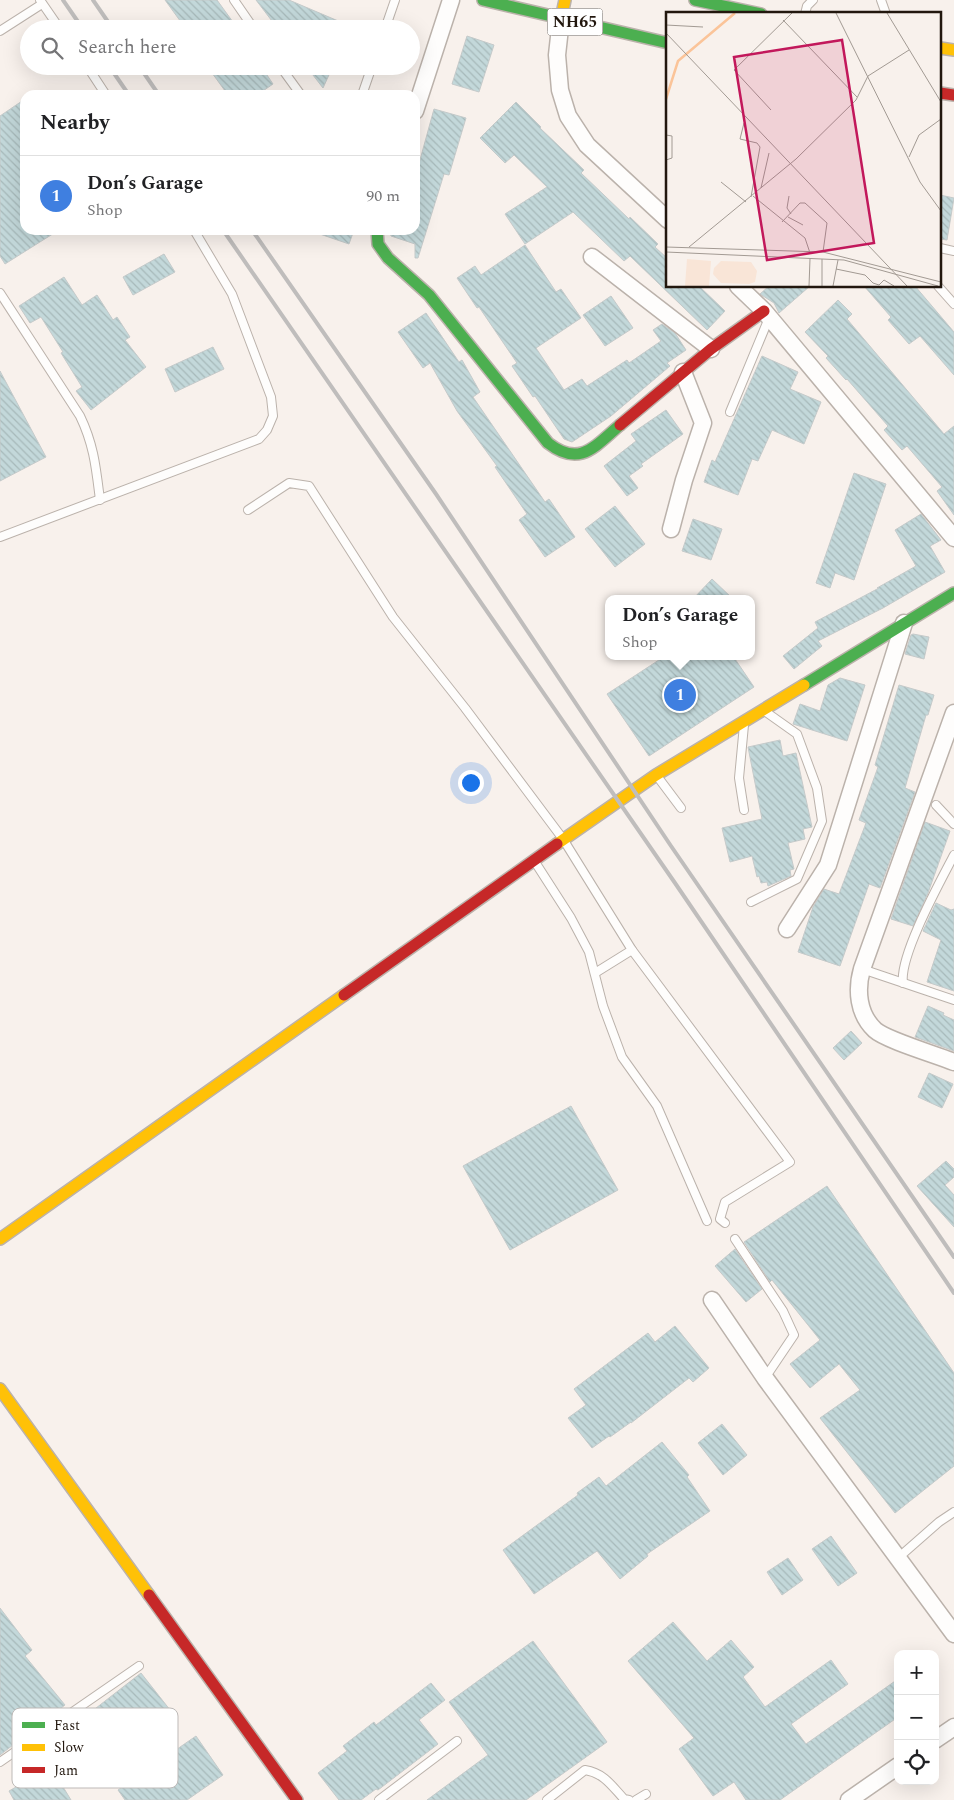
<!DOCTYPE html>
<html lang="en">
<head>
<meta charset="utf-8">
<style>
	body { margin:0; font-family:Spectral,serif; background:#f6f6f6; color:#202124 }
	.controls { position:absolute; right:15px; bottom:15px; display:grid; overflow:hidden; border-radius:10px; box-shadow:0 5px 20px #0002 }
	.controls button { width:45px; height:45px; display:grid; place-items:center; padding:0; border:0; border-bottom:1px solid #e0e0e0; background:#fff; color:#202124; font:25px sans-serif }
	.you { position:absolute; left:470px; top:782px; width:18px; height:18px; margin:-12px; border:4px solid #fff; border-radius:50%; background:#1a73e8; box-shadow:0 0 0 8px #1a73e833 }
	.badge { display:grid; place-items:center; width:32px; height:32px; border-radius:50%; background:#6d635c; color:#fff; font-size:16px; font-weight:700 }
	.pin { position:absolute; translate:-50% -50%; border:2px solid #fff; box-shadow:0 1px 5px #0006 }
	.popup { position:absolute; left:605px; top:595px; width:150px; height:65px; box-sizing:border-box; display:grid; place-content:center; border-radius:10px; background:#fff; filter:drop-shadow(0 1px 4px #0005); font-size:16px; white-space:nowrap; color:#757577 }
	.popup b { font-size:19px; color:#202124 }
	.popup::after { content:''; position:absolute; left:50%; top:100%; margin-left:-10px; border:10px solid transparent; border-top-color:#fff }
	.list { margin:0; padding:0; list-style:none }
	h2 { display:flex; justify-content:space-between; align-items:center; height:65px; margin:0; padding:0 20px; font-size:21px }
	h2 small { font-size:16px; font-weight:400; color:#757577 }
	.list li { display:grid; grid-template-columns:32px 1fr auto; gap:15px; align-items:center; box-sizing:border-box; height:80px; padding:0 20px; border-top:1px solid #e0e0e0 }
	.list b { display:block; font-size:19px; white-space:nowrap }
	.list p { margin:0; font-size:16px; white-space:nowrap; color:#757577 }
	.list em { font-size:16px; font-style:normal; color:#757577 }
	.icon { flex:none; width:28px; height:28px; fill:none; stroke:currentColor; stroke-width:2; stroke-linecap:round; stroke-linejoin:round }
	.map { position:relative; flex:none; width:954px; height:1800px; overflow:hidden }
	.search { position:absolute; background:#fff; box-shadow:0 5px 20px #0002; left:20px; top:20px; width:400px; height:55px; display:flex; align-items:center; gap:12px; box-sizing:border-box; padding:0 18px; border-radius:28px; color:#757577; font-size:19px }
	.panel { position:absolute; background:#fff; box-shadow:0 5px 20px #0002; left:20px; top:90px; width:400px; height:145px; border-radius:15px }
	.map>svg:first-child { display:block }
</style>
</head>
<body>
<div class="map">
<svg width="954" height="1800" viewBox="0 0 954 1800">
	<defs>
		<pattern id="building-back-hatch" width="6" height="6" patternUnits="userSpaceOnUse" patternTransform="scale(1.25)"><rect width="6" height="6" fill="#c3d8da"/><path d="M-1 5l2 2M0 0l6 6M5-1l2 2" fill="none" stroke="#a7b9ba"/></pattern>
	</defs>
	<rect width="100%" height="100%" fill="#f8f1ec"/>
	<!-- building -->
	<g fill="url(#building-back-hatch)" stroke="#c5caca">
		<polygon points="165,0 217,0 238,29 186,29"/>
		<polygon points="256,0 289,0 357,29 278,29"/>
		<polygon points="467,36 494,45 479,92 452,84"/>
		<polygon points="207,66 261,66 273,84 257,95 228,95"/>
		<polygon points="306,66 333,66 323,88"/>
		<polygon points="25,99 25,230 59,230 5,264 0,256 0,116"/>
		<polygon points="516,102 541,127 540,128 584,170 581,173 629,219 630,217 658,244 655,247 668,259 668,286 699,286 725,311 707,330 630,256 624,261 573,212 525,244 505,214 547,187 514,155 505,163 480,138"/>
		<polygon points="434,109 466,118 449,175 444,174 418,258 415,258 415,244 391,236 390,230 415,230 415,178"/>
		<polygon points="940,195 954,198 947,240 940,239"/>
		<polygon points="314,230 354,230 349,244 314,232"/>
		<polygon points="525,245 556,292 561,289 581,318 536,348 564,390 582,379 587,386 627,360 629,363 661,341 653,330 662,324 675,333 686,350 667,363 670,366 611,416 572,442 564,439 535,396 533,397 512,366 517,363 479,307 477,308 457,278 475,266 481,275"/>
		<polygon points="164,254 175,272 133,295 123,277"/>
		<polygon points="64,277 82,305 97,295 113,320 117,317 130,337 125,340 146,367 91,410 76,391 82,387 61,353 63,352 41,317 30,323 19,306"/>
		<polygon points="769,286 810,286 779,313 774,303 760,294"/>
		<polygon points="864,286 915,286 954,332 954,375 920,336 909,344 888,320 891,317"/>
		<polygon points="611,296 633,328 605,346 583,315"/>
		<polygon points="838,300 852,314 847,319 944,434 954,426 954,515 937,491 942,487 907,446 902,450 884,430 888,426 847,379 846,380 826,358 828,356 805,332"/>
		<polygon points="426,313 459,362 462,360 480,392 473,397 545,502 549,499 575,537 545,557 519,520 527,514 495,467 497,466 457,411 430,363 423,368 398,332"/>
		<polygon points="213,347 224,369 175,392 165,369"/>
		<polygon points="762,356 798,372 790,389 821,402 804,444 772,430 758,461 752,459 738,495 704,482 712,460 715,462"/>
		<polygon points="0,371 46,457 0,481"/>
		<polygon points="666,410 683,434 641,464 643,466 629,476 638,488 627,496 604,466 636,441 631,434"/>
		<polygon points="854,473 886,484 854,580 835,573 830,588 816,583"/>
		<polygon points="615,506 645,544 615,567 585,529"/>
		<polygon points="921,514 941,540 930,546 945,572 883,608 818,641 822,646 794,669 783,656 818,628 815,622 879,588 877,588 916,566 895,530"/>
		<polygon points="693,519 722,529 711,560 682,551"/>
		<polygon points="712,579 733,599 693,599"/>
		<polygon points="913,634 929,637 924,659 905,654 911,635"/>
		<polygon points="665,656 733,656 754,687 649,756 607,694"/>
		<polygon points="840,678 865,685 847,741 793,724 800,704 820,711 828,685"/>
		<polygon points="899,685 934,695 928,715 926,715 905,788 915,792 880,888 869,884 840,966 798,952 813,907 824,889 839,894 866,823 859,820 878,767 875,765"/>
		<polygon points="780,740 783,756 796,753 812,827 803,829 805,839 788,843 794,869 790,870 791,876 768,886 767,882 761,883 759,876 757,877 752,856 730,862 722,828 762,819 748,747"/>
		<polygon points="925,822 950,831 928,893 913,926 891,919"/>
		<polygon points="936,903 951,910 954,909 954,991 927,982 941,940 923,931"/>
		<polygon points="928,1006 944,1013 943,1015 954,1020 954,1051 915,1037"/>
		<polygon points="851,1031 862,1043 844,1060 833,1048"/>
		<polygon points="929,1073 953,1084 942,1108 918,1097"/>
		<polygon points="571,1106 618,1190 510,1250 463,1166"/>
		<polygon points="946,1161 954,1169 954,1177 945,1185 954,1195 954,1227 917,1186"/>
		<polygon points="827,1186 954,1373 954,1466 895,1513 820,1418 860,1390 839,1364 810,1388 790,1364 820,1340 772,1280 770,1282 744,1242"/>
		<polygon points="735,1249 762,1289 746,1302 715,1266"/>
		<polygon points="675,1326 709,1368 693,1382 689,1378 631,1423 631,1422 610,1437 609,1436 592,1448 568,1418 586,1405 574,1389 648,1333 655,1342"/>
		<polygon points="722,1424 747,1455 723,1475 698,1443"/>
		<polygon points="662,1442 689,1475 687,1477 710,1511 647,1554 648,1556 620,1579 597,1551 534,1594 503,1550 578,1495 577,1493 599,1477 606,1486"/>
		<polygon points="831,1536 857,1573 838,1586 812,1549"/>
		<polygon points="788,1558 803,1580 782,1595 767,1572"/>
		<polygon points="0,1608 32,1650 25,1656 65,1705 0,1755"/>
		<polygon points="673,1622 707,1661 731,1640 754,1667 743,1677 765,1707 831,1660 848,1684 791,1724 806,1744 898,1679 898,1717 780,1800 746,1800 734,1782 713,1796 679,1749 694,1738 628,1661"/>
		<polygon points="533,1641 607,1742 526,1800 427,1800 488,1755 449,1702"/>
		<polygon points="141,1673 174,1715 103,1769 73,1726"/>
		<polygon points="431,1683 445,1700 419,1720 438,1744 378,1790 376,1789 361,1800 339,1800 318,1773 347,1751 343,1746 374,1722 376,1725"/>
		<polygon points="196,1736 223,1775 187,1800 125,1800 118,1790"/>
		<polygon points="51,1767 71,1800 14,1800 9,1791"/>
	</g>
	<g fill="none" stroke-linecap="round" stroke-linejoin="round">
		<!-- lane casing -->
		<g stroke="#bbb2ab" stroke-width="10">
			<g id="lane">
				<polyline points="40,0 60,29"/>
				<polyline points="234,0 254,29"/>
				<polyline points="881,0 886,14"/>
				<polyline points="805,14 807,6 813,0"/>
				<polyline points="385,29 395,0"/>
				<polyline points="0,31 42,4"/>
				<polyline points="87,66 106,95"/>
				<polyline points="280,66 301,95"/>
				<polyline points="362,95 372,66"/>
				<polyline points="940,248 954,251"/>
				<polyline points="938,286 954,304"/>
				<path d="M0 293 80 416C94 445 96 468 100 500"/>
				<polyline points="730,412 769,318"/>
				<polyline points="248,510 289,483 309,486 393,617 465,708 563,839 632,950 790,1162 725,1202 720,1219 725,1223"/>
				<polyline points="0,537 259,439 267,430 273,416 271,397 232,294 194,230"/>
				<polyline points="744,725 739,778 744,810"/>
				<polyline points="657,776 681,808"/>
				<polyline points="936,805 954,824"/>
				<polyline points="535,862 571,918 589,952 603,1006 622,1057 657,1106 707,1221"/>
				<polyline points="751,902 797,879 822,821 817,788 797,734 766,712"/>
				<polyline points="862,969 954,1000"/>
				<polyline points="595,973 632,950"/>
				<path d="M903 983C899 956 940 882 954 855"/>
				<polyline points="735,1239 783,1311 794,1335 765,1378"/>
				<polyline points="898,1558 939,1522 954,1512"/>
				<polyline points="0,1762 139,1666"/>
				<polyline points="379,1800 457,1741"/>
				<path d="M547 1800 585 1770C604 1773 612 1786 624 1799L629 1800"/>
				<polyline points="636,1800 646,1794"/>
			</g>
		</g>
		<!-- street casing -->
		<g stroke="#bbb2ab" stroke-width="19">
			<g id="street">
				<polyline points="561,19 557,55 560,90 568,116 587,145 668,220"/>
				<polyline points="415,111 451,0"/>
				<polyline points="592,257 711,349"/>
				<polyline points="738,286 764,311 954,538"/>
				<polyline points="671,529 684,480 703,423 683,372"/>
				<path d="M954 713 862 969C856 990 858 1014 875 1030 886 1040 937 1055 954 1062"/>
				<polyline points="787,929 828,865 904,623"/>
				<polyline points="712,1300 765,1378 954,1634"/>
				<polyline points="935,1740 954,1727"/>
				<polyline points="849,1800 898,1766"/>
			</g>
		</g>
		<!-- fast casing -->
		<g stroke="#bbb2ab" stroke-width="14">
			<g id="fast">
				<polyline points="483,0 668,43"/>
				<polyline points="695,0 761,14"/>
				<path d="M377 230 378 244 388 258 429 295 548 443C580 468 595 446 620 425"/>
				<polyline points="804,685 954,593"/>
			</g>
		</g>
		<!-- slow casing -->
		<g stroke="#bbb2ab" stroke-width="14">
			<g id="slow">
				<polyline points="561,19 565,0"/>
				<polyline points="940,48 954,50"/>
				<polyline points="557,844 656,775 804,685"/>
				<polyline points="0,1239 344,995"/>
				<polyline points="0,1389 149,1595"/>
			</g>
		</g>
		<!-- jam casing -->
		<g stroke="#bbb2ab" stroke-width="14">
			<g id="jam">
				<polyline points="940,93 954,95"/>
				<polyline points="620,425 711,349 764,311"/>
				<polyline points="344,995 557,844"/>
				<polyline points="149,1595 297,1800"/>
			</g>
		</g>
		<!-- lane -->
		<use href="#lane" stroke="#fefdfc" stroke-width="8"/>
		<!-- street -->
		<use href="#street" stroke="#fefdfc" stroke-width="16"/>
		<!-- fast -->
		<use href="#fast" stroke="#4caf50" stroke-width="11"/>
		<!-- slow -->
		<use href="#slow" stroke="#ffc107" stroke-width="11"/>
		<!-- jam -->
		<use href="#jam" stroke="#c62828" stroke-width="11"/>
		<!-- rail -->
		<g stroke="#bfbdbc" stroke-width="4">
			<polyline points="63,0 83,29"/>
			<polyline points="93,0 113,29"/>
			<polyline points="109,66 129,95"/>
			<polyline points="139,66 159,95"/>
			<polyline points="223,230 675,883 954,1293"/>
			<polyline points="252,230 436,494 671,846 954,1257"/>
		</g>
	</g>
	<g text-anchor="middle" dominant-baseline="central" stroke-width="5" stroke-linejoin="round" paint-order="stroke">
		<!-- shield labels -->
		<rect fill="#fff" stroke="#645d56" stroke-width="1" x="547.5" y="8.5" width="55" height="27" rx="4"/>
		<g font-size="16" font-weight="bold" fill="#22170e">
			<text x="575" y="22">NH65</text>
		</g>
	</g>
	<!-- overview -->
	<g transform="translate(666 12)">
		<rect width="275" height="275" fill="#f8f1ec"/>
		<path d="M21 247 45 249 43 274H19ZM55 249 85 250 91 259 89 270 83 272 55 271 47 262 48 256Z" fill="#f9e5d7"/>
		<path fill="none" stroke="#fbc499" stroke-width="2.5" d="M0 87 12 49 69 1"/>
		<path fill="none" stroke="#a29a93" stroke-width="1" d="M170 1 254 170 275 199M221 1 275 90M117 8 191 85M0 13 37 15M0 21 241 274M105 98 68 58 126 1M78 111 74 127 91 131 94 135 85 185M0 123 6 124V146L0 148M243 145 253 123 275 107M55 170 80 190M95 176 103 141M87 184 139 226 144 241M123 184 121 196 125 202M122 205 137 213M116 210 134 191H139L161 211 157 240M0 235 157 240 275 270M23 235 130 147 190 88 202 64 243 38M0 240 178 248 272 274M156 247V274M170 257 199 263 207 271 213 273 218 268 228 274M143 274 144 247M167 274 172 248"/>
		<path fill="#c2185b" fill-opacity="0.15" stroke="#c2185b" stroke-width="2.5" d="M176 28 208 231 101 248 68 45Z"/>
		<rect width="275" height="275" fill="none" stroke="#22170e" stroke-width="2.5"/>
	</g>
	<!-- legend -->
	<rect x="12" y="1708" width="166" height="80" rx="8" fill="#fff" stroke="#bdb9b7" stroke-width="1"/>
	<rect x="22" y="1722" width="23" height="6" fill="#4caf50"/>
	<rect x="22" y="1744" width="23" height="7" fill="#ffc107"/>
	<rect x="22" y="1767" width="23" height="6" fill="#c62828"/>
	<g font-size="14" fill="#22170e">
		<text x="54" y="1730">Fast</text>
		<text x="54" y="1752">Slow</text>
		<text x="54" y="1775">Jam</text>
	</g>
</svg>
<div class="controls">
<button>+</button>
<button>−</button>
<button><svg class="icon" aria-label="locate" viewBox="0 0 24 24"><circle cx="12" cy="12" r="6"/><path d="M12 2v4M12 18v4M2 12h4M18 12h4"/></svg></button>
</div>
<div class="you"></div>
<div class="pin badge" style="left:680px;top:695px;background:#3f7fe0">1</div>
<div class="popup"><b>Don’s Garage</b>Shop</div>
<div class="search"><svg class="icon" aria-label="search" viewBox="0 0 24 24"><circle cx="10" cy="10" r="6"/><path d="M15 15l6 6"/></svg>Search here</div>
<section class="panel">
<h2>Nearby<small></small></h2>
<ul class="list">
<li><span class="badge" style="background:#3f7fe0">1</span><div><b>Don’s Garage</b><p>Shop</p></div><em>90 m</em></li>
</ul>
</section>
</div>
</body>
</html>
